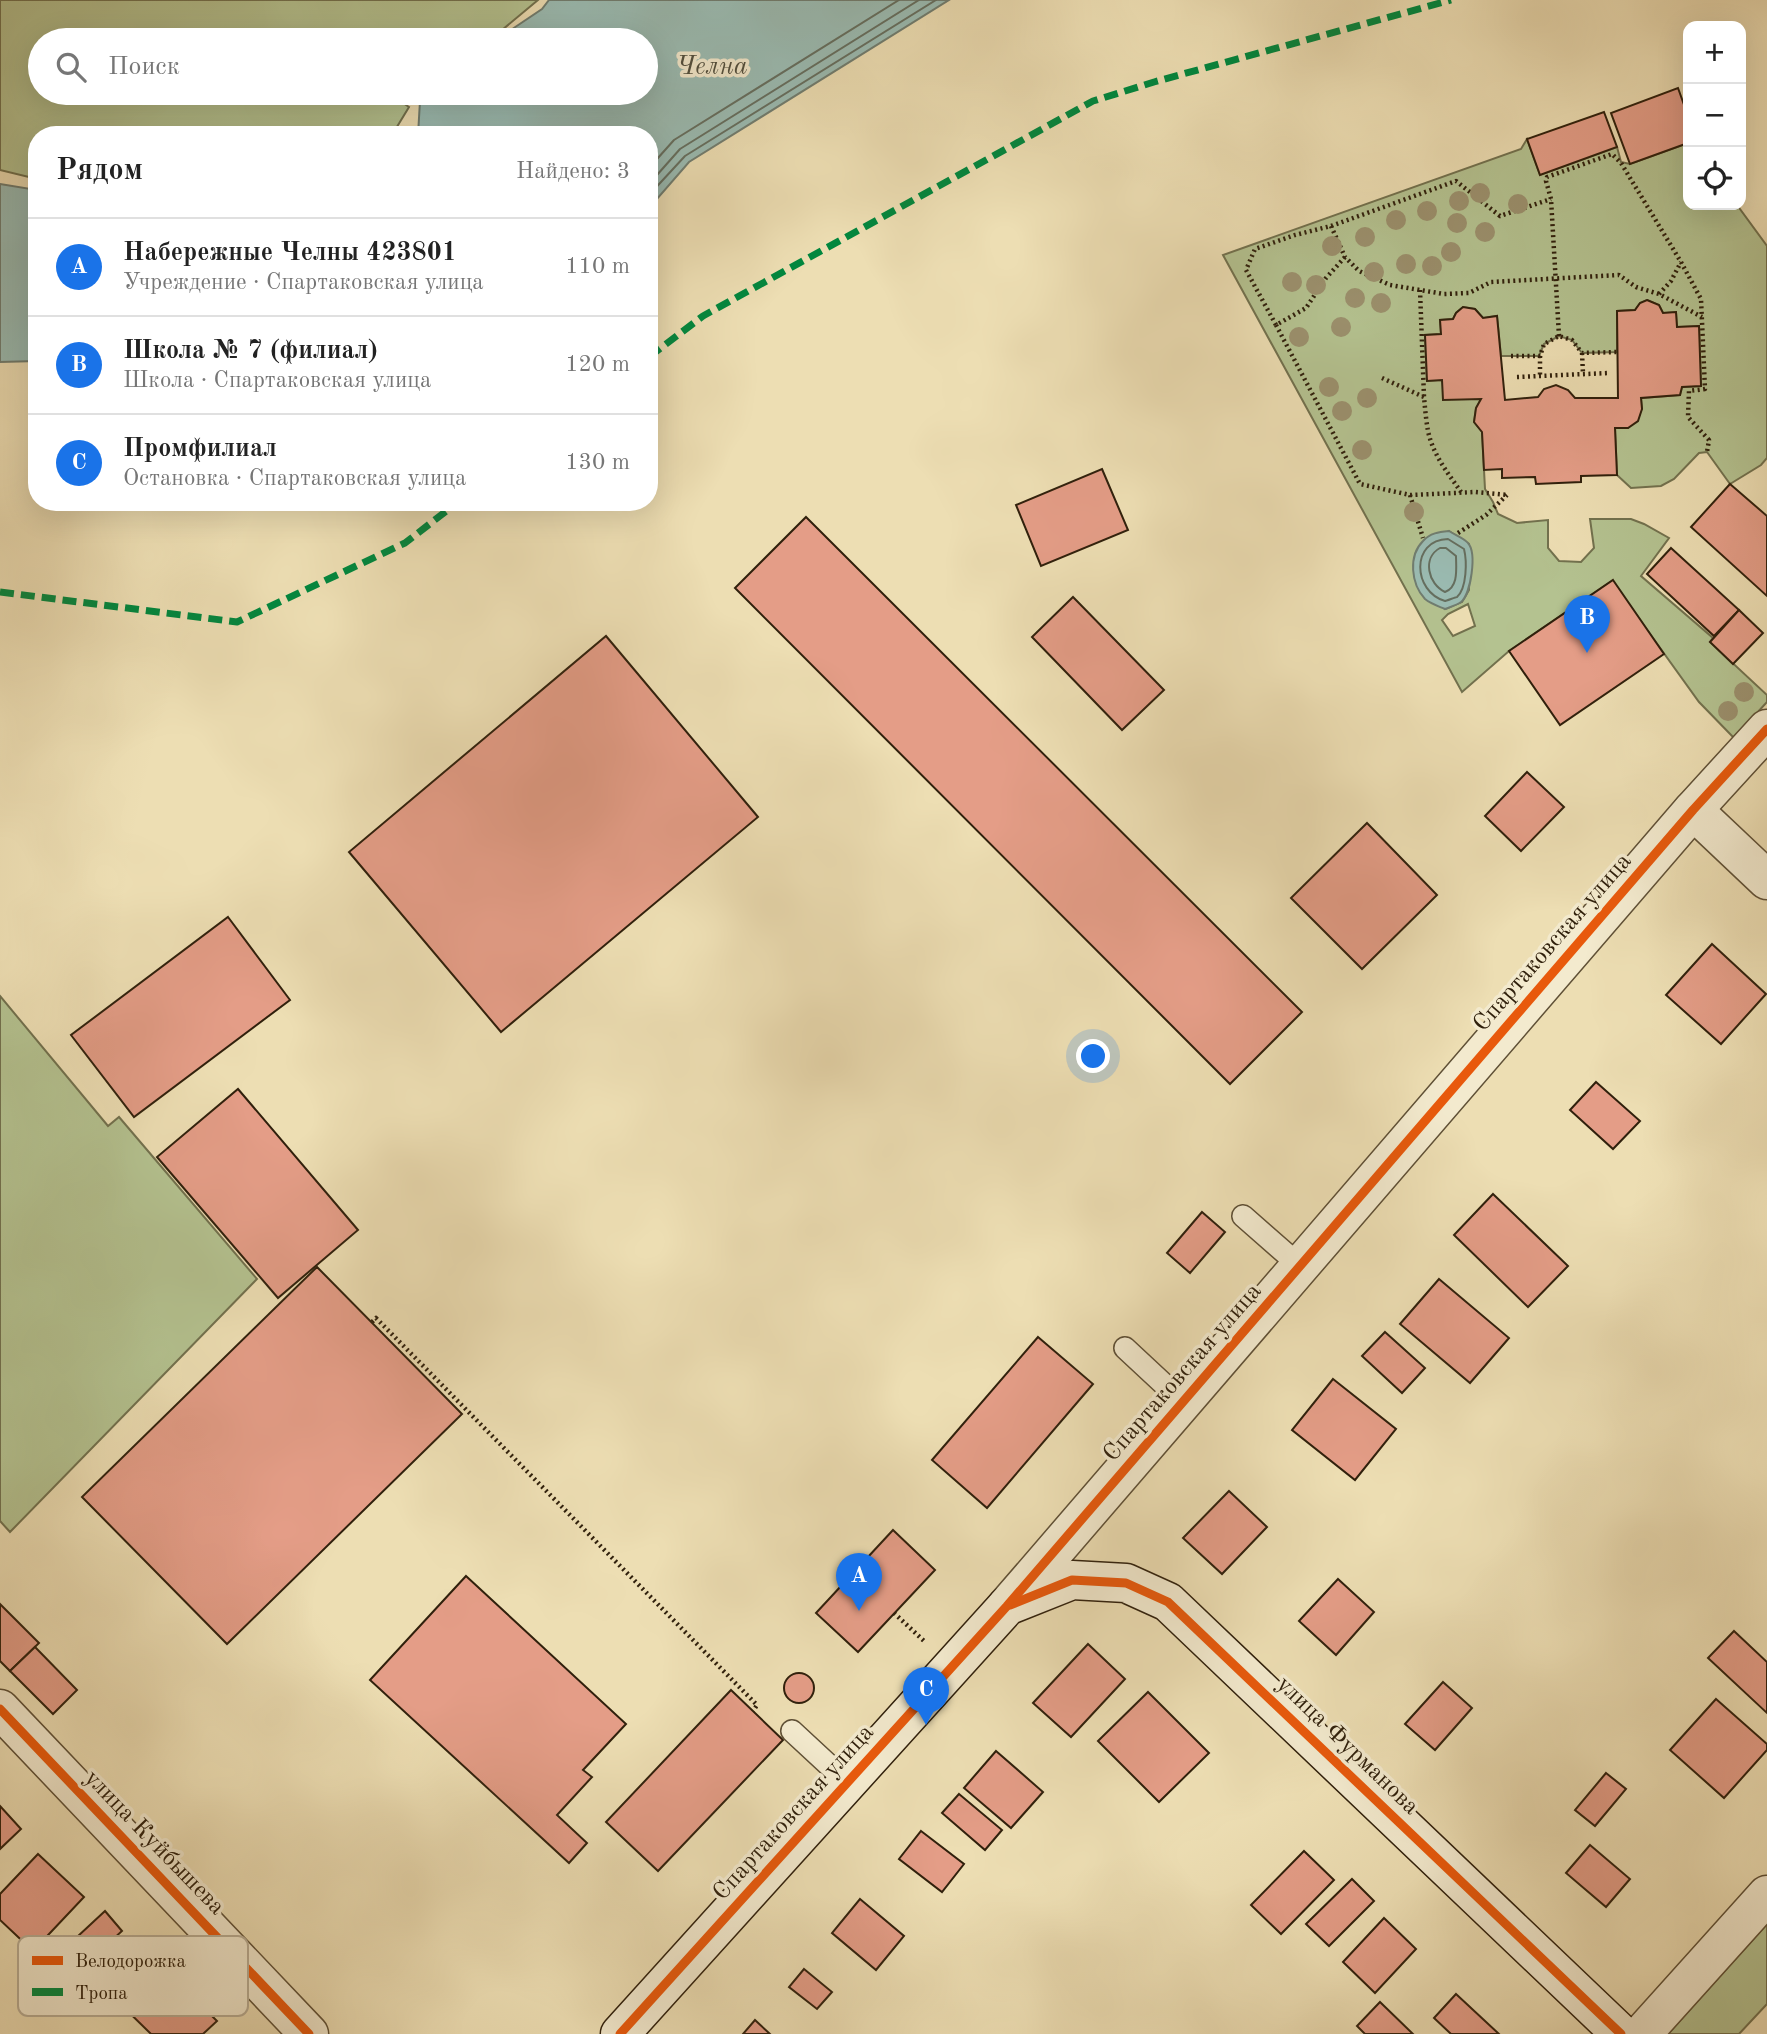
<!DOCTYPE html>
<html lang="ru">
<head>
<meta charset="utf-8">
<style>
	body { margin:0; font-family:"Old Standard TT",serif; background:#f2f2f2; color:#222 }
	.controls { position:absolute; right:21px; top:21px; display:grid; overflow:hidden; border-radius:14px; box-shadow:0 7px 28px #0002 }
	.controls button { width:63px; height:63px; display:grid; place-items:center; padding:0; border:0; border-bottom:2px solid #e0e0e0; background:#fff; color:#222; font:35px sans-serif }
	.you { position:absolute; left:1094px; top:1057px; width:24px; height:24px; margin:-18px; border:5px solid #fff; border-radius:50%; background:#1a73e8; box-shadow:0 0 0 10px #1a73e833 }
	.badge { display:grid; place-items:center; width:46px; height:46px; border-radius:50%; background:#1a73e8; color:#fff; font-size:23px; font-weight:700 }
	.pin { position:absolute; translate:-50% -58px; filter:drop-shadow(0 2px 4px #0008) }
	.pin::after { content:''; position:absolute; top:37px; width:24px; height:21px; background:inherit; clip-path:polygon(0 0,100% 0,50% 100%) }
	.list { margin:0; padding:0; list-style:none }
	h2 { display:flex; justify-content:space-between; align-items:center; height:91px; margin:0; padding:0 28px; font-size:30px }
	h2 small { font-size:23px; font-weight:400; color:#767676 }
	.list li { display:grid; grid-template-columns:46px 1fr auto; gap:21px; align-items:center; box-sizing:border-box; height:98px; padding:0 28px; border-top:2px solid #e0e0e0 }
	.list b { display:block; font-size:26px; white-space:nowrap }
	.list p { margin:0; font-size:23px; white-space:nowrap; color:#767676 }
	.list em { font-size:23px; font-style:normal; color:#767676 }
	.icon { flex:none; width:38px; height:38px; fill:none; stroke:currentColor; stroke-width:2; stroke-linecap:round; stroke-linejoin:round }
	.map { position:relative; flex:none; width:1767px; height:2034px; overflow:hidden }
	.search { position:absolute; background:#fff; box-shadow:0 7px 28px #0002; left:28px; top:28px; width:630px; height:77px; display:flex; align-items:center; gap:18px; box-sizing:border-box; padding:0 24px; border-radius:38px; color:#767676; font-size:26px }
	.panel { position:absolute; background:#fff; box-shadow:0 7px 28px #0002; left:28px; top:126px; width:630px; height:385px; border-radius:28px }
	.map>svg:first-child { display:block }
</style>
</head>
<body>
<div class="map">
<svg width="1767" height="2034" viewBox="0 0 1767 2034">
	<rect width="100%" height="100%" fill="#eddeb3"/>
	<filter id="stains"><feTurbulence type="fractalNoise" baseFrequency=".00286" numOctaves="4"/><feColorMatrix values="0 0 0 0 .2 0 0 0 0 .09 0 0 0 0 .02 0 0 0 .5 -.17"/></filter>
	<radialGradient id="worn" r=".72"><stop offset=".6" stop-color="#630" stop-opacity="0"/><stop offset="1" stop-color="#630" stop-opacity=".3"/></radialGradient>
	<!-- green -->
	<g fill="#b4c290" stroke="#72714e" stroke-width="2" fill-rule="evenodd">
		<polygon points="0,0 538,0 490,40 40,40 40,93 388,93 409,107 392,135 37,135 37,179 0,170"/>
		<path d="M1527 139 1540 175 1617 147 1621 162 1630 164 1688 143V205H1737L1767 246V458L1761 465 1730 484 1707 452 1699 453 1674 479 1661 486 1631 488 1617 475 1615 428H1628L1642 409 1641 398 1680 395 1682 387 1701 386 1699 326 1677 327 1676 312 1663 313 1659 305 1647 300 1640 303 1635 310 1617 311V352L1582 353 1572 340 1559 336 1544 344 1539 356H1501L1497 316 1483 318 1475 309 1463 307 1456 313 1453 319 1440 320 1441 334 1425 335 1427 381 1442 380 1481 399 1476 408 1474 422 1482 432 1485 489 1493 502 1498 514 1517 523 1548 520V548L1559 561 1581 562 1594 548 1590 519H1631L1644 524 1669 538 1641 576 1713 638 1710 642 1767 695V702L1734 738 1699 702 1612 581 1509 651 1462 692 1223 255 1521 149ZM1449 531 1469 544V590L1462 602 1445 609C1420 588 1410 588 1416 552ZM1468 604 1475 626 1453 636 1442 620 1448 614Z"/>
		<polygon points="0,996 108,1126 119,1117 257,1279 10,1532 0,1521"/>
		<polygon points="1767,1924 1767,2004 1739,2034 1668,2034"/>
	</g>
	<!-- water -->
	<g fill="#9abbb2" stroke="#707d70" stroke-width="2">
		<polygon points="549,0 949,0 689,162 657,199 649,202 649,135 418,135 420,101 408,93 646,93 646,40 496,40 542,9"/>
		<polygon points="0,184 37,190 37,361 0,362"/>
		<path d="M1449 531C1455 535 1464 538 1468 543 1477 553 1471 594 1461 602 1457 605 1450 607 1445 609 1438 606 1431 604 1425 599 1411 584 1408 556 1423 541 1430 533 1439 532 1449 531Z"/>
	</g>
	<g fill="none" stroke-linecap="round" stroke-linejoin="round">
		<!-- shore -->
		<g stroke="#656e5f" stroke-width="2">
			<polyline points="649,168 674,140 899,0"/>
			<polyline points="649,184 680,149 919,0"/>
			<polyline points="649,195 685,156 936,0"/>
			<path d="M1448 539 1464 549C1467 561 1467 588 1457 597 1456 597 1446 601 1445 601 1413 592 1410 540 1448 539Z"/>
			<path d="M1440 548H1446L1456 556C1456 568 1459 587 1445 592 1428 584 1422 558 1440 548Z"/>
		</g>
	</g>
	<!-- building -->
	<g fill="#e49d87" stroke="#30200c" stroke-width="2">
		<polygon points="1678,88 1688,116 1688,143 1630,164 1611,113"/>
		<polygon points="1604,112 1617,147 1540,175 1527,139"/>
		<polygon points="1647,300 1659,305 1663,313 1676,312 1677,327 1699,326 1701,386 1682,387 1680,395 1641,398 1642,409 1638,421 1628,428 1615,428 1617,475 1581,476 1581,482 1536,484 1535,477 1502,478 1502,469 1484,470 1482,432 1474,422 1476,408 1481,399 1443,400 1442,380 1427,381 1425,335 1441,334 1440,320 1453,319 1456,313 1463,307 1475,309 1483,318 1497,316 1505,400 1538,397 1544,389 1556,385 1568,390 1575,398 1618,398 1617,311 1635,310 1640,303"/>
		<polygon points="1102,469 1128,530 1041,566 1016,505"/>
		<polygon points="1730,484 1767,516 1767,596 1691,527"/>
		<polygon points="806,517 1302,1012 1230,1084 735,588"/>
		<polygon points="1671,548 1739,610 1714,636 1647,574"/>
		<polygon points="1613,580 1664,654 1560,725 1509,651"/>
		<polygon points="1073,597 1164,690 1122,730 1032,637"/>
		<polygon points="1739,610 1763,633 1733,664 1710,642"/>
		<polygon points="606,636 758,817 501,1032 349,852"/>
		<polygon points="1527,772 1564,807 1521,851 1485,816"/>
		<polygon points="1367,823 1437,895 1362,969 1291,898"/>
		<polygon points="228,917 290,1000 134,1117 71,1035"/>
		<polygon points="1712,944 1766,994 1721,1044 1666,995"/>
		<polygon points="1596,1082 1640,1121 1613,1149 1570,1110"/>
		<polygon points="238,1089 358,1230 278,1298 157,1157"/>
		<polygon points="1493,1194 1568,1266 1528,1307 1454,1235"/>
		<polygon points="1202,1212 1225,1232 1190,1273 1167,1253"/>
		<polygon points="317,1267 462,1414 227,1644 82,1497"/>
		<polygon points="1439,1279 1509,1338 1470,1383 1400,1324"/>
		<polygon points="1385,1332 1425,1368 1402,1393 1362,1356"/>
		<polygon points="1038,1337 1093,1384 987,1508 932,1460"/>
		<polygon points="1333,1379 1396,1429 1355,1480 1292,1430"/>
		<polygon points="1229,1491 1267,1527 1222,1574 1183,1538"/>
		<polygon points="893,1530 935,1570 858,1652 816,1613"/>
		<polygon points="466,1576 626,1724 583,1770 592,1777 557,1815 587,1843 569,1863 370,1680"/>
		<polygon points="1338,1579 1374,1612 1336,1655 1299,1621"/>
		<polygon points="0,1604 39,1643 10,1671 0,1661"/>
		<polygon points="1734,1631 1767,1662 1767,1713 1708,1658"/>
		<polygon points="1088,1644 1125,1679 1071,1737 1033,1703"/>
		<polygon points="35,1647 77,1690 53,1714 10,1671"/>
		<circle cx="799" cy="1688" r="15"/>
		<polygon points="1443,1682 1472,1708 1435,1750 1405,1724"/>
		<polygon points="731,1690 783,1740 658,1871 606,1822"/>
		<polygon points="1148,1692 1209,1753 1159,1802 1098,1741"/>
		<polygon points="1716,1699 1767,1744 1767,1750 1724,1798 1670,1750"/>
		<polygon points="996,1751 1043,1792 1011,1828 964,1788"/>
		<polygon points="1606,1773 1626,1789 1595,1826 1575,1810"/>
		<polygon points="959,1794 1002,1830 985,1850 942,1813"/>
		<polygon points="0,1806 21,1829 0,1849"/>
		<polygon points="921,1831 964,1864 942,1892 899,1859"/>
		<polygon points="1590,1845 1630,1879 1606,1907 1566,1873"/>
		<polygon points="1304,1851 1334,1880 1281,1934 1251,1905"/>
		<polygon points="38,1854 84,1897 33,1951 0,1920 0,1894"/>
		<polygon points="1352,1879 1374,1901 1329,1946 1306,1924"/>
		<polygon points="860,1899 904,1936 876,1970 832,1933"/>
		<polygon points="105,1911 122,1931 66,1982 49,1963"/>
		<polygon points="1384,1918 1416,1949 1375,1993 1343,1962"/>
		<polygon points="145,1950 217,2021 203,2034 151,2034 106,1990"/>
		<polygon points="804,1969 832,1992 817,2009 789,1987"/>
		<polygon points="1456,1994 1499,2034 1451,2034 1434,2018"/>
		<polygon points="1380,2002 1413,2034 1365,2034 1357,2026"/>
		<polygon points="755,2020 770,2034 743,2034"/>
	</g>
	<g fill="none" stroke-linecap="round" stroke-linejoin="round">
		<!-- lane casing -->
		<g stroke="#5f5036" stroke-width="24">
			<g id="lane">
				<polyline points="1243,1216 1300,1266"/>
				<polyline points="1125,1348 1183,1402"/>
				<polyline points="792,1731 847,1782"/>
			</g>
		</g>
		<!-- street casing -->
		<g stroke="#5f5036" stroke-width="41">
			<g id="street">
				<polyline points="1693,810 1767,880"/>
				<polyline points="1007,1606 1693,810 1767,729"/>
				<polyline points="0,1709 309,2034"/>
				<polyline points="1642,2034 1767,1895"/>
			</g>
		</g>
		<!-- secondary casing -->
		<g stroke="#30200c" stroke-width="41">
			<polyline id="secondary" points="620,2034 1007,1606 1072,1580 1126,1583 1168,1602 1621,2034"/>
		</g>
		<!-- path -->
		<g stroke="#30200c" stroke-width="4.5" stroke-dasharray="2 3.5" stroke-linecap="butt">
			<polyline points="1331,226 1345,257 1359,271 1390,285 1444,294 1469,293 1491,282 1619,275 1636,287 1659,294 1702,317"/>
			<polyline points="1345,257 1326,278 1306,308 1276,325 1246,270 1255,249 1295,235 1331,226 1456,181 1500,216 1551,199"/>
			<polyline points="1420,290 1424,397"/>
			<polyline points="1659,294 1671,281 1681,262"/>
			<polyline points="1276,325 1360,484 1410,495 1475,492 1508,495"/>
			<polyline points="1559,336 1551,199 1546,181 1547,177 1612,154 1621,163 1681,262 1701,299 1705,389 1689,391 1688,417 1709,440 1707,452"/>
			<polyline points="1582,353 1583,374"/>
			<polyline points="1511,356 1540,356 1544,344 1559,336 1572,340 1582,353 1617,352"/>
			<polyline points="1540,356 1540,376"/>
			<polyline points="1517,377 1609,373"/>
			<path d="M1382 378 1424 397C1425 408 1426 420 1428 431 1433 455 1448 473 1461 492"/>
			<polyline points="1410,495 1423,538"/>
			<polyline points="1458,533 1486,515 1507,495"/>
			<polyline points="372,1322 376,1318 757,1705 753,1711"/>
			<polyline points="894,1613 924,1641"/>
		</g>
		<!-- lane -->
		<use href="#lane" stroke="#f3eace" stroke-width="21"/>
		<!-- street -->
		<use href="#street" stroke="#f3eace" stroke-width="38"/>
		<!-- secondary -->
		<use href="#secondary" stroke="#f3eace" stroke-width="38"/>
		<!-- quiet -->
		<g stroke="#00873e" stroke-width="7" stroke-dasharray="14 7" stroke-linecap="butt">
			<polyline points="649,357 703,316 1093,101 1154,82 1451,0"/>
			<polyline points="0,592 237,622 405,543 458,502"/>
		</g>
		<!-- cycleway casing -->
		<g stroke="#f3eace" stroke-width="13">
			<g id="cycleway">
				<polyline points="1010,1605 1072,1580 1126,1583 1168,1602 1621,2034"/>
				<polyline points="0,1709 309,2034"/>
				<polyline points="620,2034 1007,1606 1693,810 1767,729"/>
			</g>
		</g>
		<!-- cycleway -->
		<use href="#cycleway" stroke="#e8590c" stroke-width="9"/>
	</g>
	<!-- trees -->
	<g fill="#9b906d">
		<circle cx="1480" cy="193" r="10"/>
		<circle cx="1459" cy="201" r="10"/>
		<circle cx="1518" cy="204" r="10"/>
		<circle cx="1427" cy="211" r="10"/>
		<circle cx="1396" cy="220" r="10"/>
		<circle cx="1457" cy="223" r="10"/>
		<circle cx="1485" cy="232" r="10"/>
		<circle cx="1365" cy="237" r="10"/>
		<circle cx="1332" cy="246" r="10"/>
		<circle cx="1451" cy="252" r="10"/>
		<circle cx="1406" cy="264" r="10"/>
		<circle cx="1432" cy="266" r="10"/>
		<circle cx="1374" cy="272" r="10"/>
		<circle cx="1292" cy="282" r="10"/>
		<circle cx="1316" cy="285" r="10"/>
		<circle cx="1355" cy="298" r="10"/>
		<circle cx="1381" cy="303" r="10"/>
		<circle cx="1341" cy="327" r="10"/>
		<circle cx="1299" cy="337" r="10"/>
		<circle cx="1329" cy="387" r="10"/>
		<circle cx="1367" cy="398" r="10"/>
		<circle cx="1342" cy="411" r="10"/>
		<circle cx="1362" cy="450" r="10"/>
		<circle cx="1414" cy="512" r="10"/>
		<circle cx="1744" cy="692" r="10"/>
		<circle cx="1728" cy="711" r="10"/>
	</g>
	<g text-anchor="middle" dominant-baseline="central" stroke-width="7" stroke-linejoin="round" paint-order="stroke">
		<!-- street labels -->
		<g font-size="24" fill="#30200c" stroke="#f3eace">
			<text transform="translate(1553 943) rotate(-49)">Спартаковская улица</text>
			<text transform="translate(1183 1373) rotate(-49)">Спартаковская улица</text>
			<text transform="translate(1347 1746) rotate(44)">улица Фурманова</text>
			<text transform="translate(794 1813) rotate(-48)">Спартаковская улица</text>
			<text transform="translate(154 1843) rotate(46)">улица Куйбышева</text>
		</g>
		<!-- water labels -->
		<g font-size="26" font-style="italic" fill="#504e3e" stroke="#f3eace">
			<text x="712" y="67">Челна</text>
		</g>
	</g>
	<!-- legend -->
	<rect x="18" y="1936" width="230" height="80" rx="10" fill="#f3eace" stroke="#b8ad94" stroke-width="2"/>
	<rect x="32" y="1956" width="31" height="9" fill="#e8590c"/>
	<rect x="32" y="1988" width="31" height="8" fill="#00873e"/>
	<g font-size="19" fill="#30200c">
		<text x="75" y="1967">Велодорожка</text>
		<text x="75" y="1999">Тропа</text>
	</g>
	<rect width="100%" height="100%" filter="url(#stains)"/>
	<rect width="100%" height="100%" fill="url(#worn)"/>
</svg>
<div class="controls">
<button>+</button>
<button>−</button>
<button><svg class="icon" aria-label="locate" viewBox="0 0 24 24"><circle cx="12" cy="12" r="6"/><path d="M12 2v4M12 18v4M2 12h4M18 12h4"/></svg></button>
</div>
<div class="you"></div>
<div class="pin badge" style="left:859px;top:1611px">A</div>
<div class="pin badge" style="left:1587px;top:653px">B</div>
<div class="pin badge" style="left:926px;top:1725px">C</div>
<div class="search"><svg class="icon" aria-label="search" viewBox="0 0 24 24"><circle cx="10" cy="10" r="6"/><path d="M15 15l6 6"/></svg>Поиск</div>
<section class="panel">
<h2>Рядом<small>Найдено: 3</small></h2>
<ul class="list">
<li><span class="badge">A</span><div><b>Набережные Челны 423801</b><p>Учреждение · Спартаковская улица</p></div><em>110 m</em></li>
<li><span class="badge">B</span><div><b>Школа № 7 (филиал)</b><p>Школа · Спартаковская улица</p></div><em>120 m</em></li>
<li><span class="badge">C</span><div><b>Промфилиал</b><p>Остановка · Спартаковская улица</p></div><em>130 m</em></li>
</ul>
</section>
</div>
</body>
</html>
